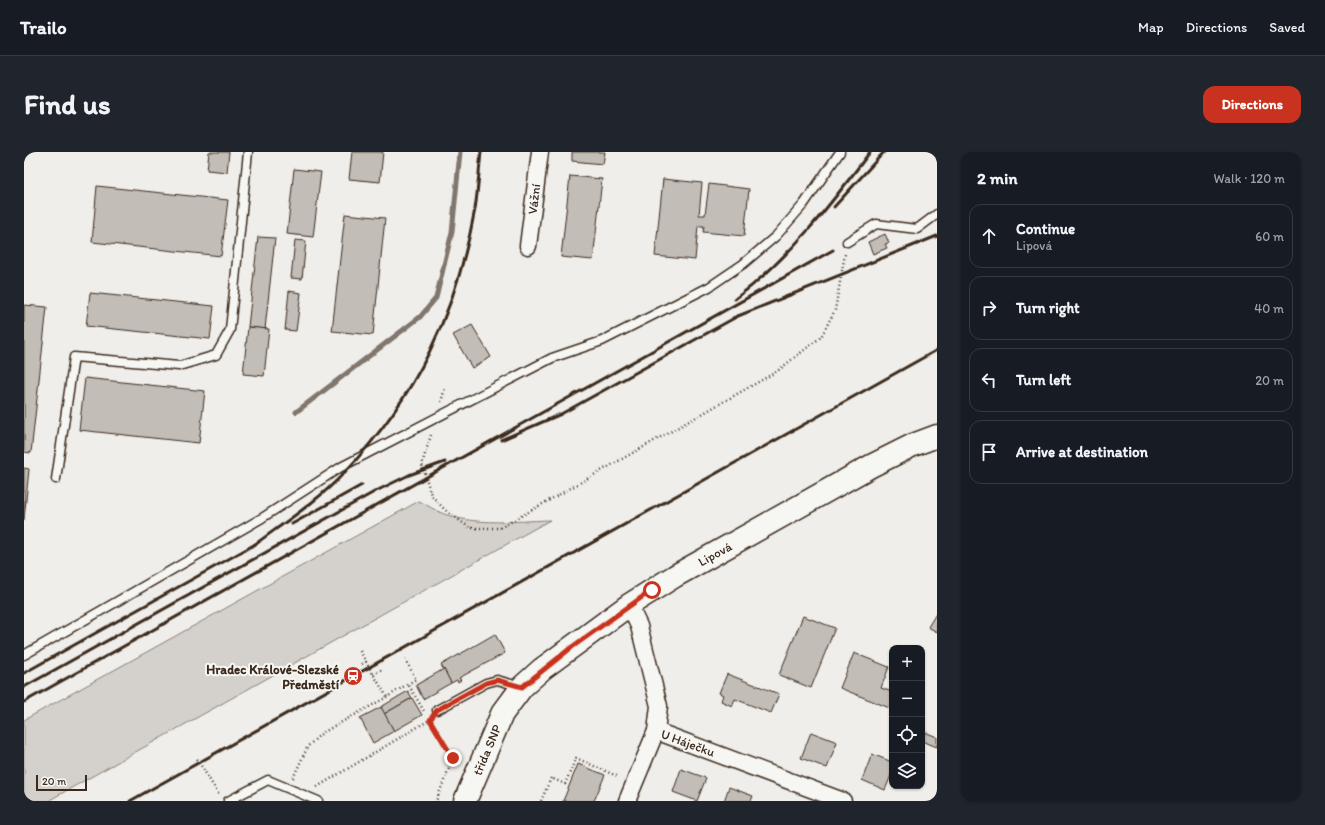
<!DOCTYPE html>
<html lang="en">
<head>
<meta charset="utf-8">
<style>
	body { margin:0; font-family:Itim,sans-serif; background:#20242c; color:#f1f3f6 }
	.controls { position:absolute; right:12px; bottom:12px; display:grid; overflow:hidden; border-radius:8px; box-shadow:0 1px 3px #0004 }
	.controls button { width:36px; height:36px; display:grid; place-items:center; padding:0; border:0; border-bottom:1px solid #363941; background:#171b24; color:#f1f3f6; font:20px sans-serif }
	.scale { position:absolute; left:12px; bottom:10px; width:51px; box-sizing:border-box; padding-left:4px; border:2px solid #3b2a1e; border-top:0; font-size:11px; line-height:14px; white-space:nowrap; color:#3b2a1e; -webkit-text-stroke:3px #f6f6f2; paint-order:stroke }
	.stop { position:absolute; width:12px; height:12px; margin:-9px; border:3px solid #c8321e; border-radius:50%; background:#fff }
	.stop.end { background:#c8321e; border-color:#fff; box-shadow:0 1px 4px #0008 }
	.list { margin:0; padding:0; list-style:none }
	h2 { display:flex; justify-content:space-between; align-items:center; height:52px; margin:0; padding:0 16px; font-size:17px }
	h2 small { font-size:13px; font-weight:400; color:#9ea1a6 }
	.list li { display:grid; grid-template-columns:26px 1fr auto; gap:12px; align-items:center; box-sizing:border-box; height:64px; margin:0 8px 8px; padding:0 8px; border:1px solid #363941; border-radius:12px }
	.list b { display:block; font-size:15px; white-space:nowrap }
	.list p { margin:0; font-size:13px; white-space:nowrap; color:#9ea1a6 }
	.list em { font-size:13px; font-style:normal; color:#9ea1a6 }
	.icon { flex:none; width:22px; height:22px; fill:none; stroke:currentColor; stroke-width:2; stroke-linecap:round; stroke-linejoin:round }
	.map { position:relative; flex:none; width:913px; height:649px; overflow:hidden; border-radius:12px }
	header { display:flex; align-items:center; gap:24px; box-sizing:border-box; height:56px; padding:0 20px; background:#171b24; border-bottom:1px solid #363941 }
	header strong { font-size:19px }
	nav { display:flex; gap:22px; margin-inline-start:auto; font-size:14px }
	.intro { display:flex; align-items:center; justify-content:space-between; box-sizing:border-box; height:96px; padding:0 24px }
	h1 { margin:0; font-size:28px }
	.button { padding:10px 18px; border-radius:12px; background:#c8321e; color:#fff; font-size:14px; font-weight:700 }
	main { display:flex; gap:24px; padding:0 24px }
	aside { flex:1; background:#171b24; border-radius:12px; box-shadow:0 1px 3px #0004 }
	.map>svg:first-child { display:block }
</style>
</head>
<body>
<header>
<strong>Trailo</strong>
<nav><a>Map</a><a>Directions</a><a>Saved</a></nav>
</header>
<div class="intro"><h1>Find us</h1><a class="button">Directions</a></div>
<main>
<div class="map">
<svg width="913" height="649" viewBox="0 0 913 649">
	<rect width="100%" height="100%" fill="#efeeea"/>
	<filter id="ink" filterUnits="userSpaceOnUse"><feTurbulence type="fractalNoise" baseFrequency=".025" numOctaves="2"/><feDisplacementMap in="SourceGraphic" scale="8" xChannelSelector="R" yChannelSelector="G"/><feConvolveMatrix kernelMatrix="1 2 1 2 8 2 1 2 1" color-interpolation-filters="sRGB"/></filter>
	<g filter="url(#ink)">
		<!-- green -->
		<path fill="#d4d1cc" stroke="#887e75" d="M395 349C403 353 412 359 420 362 453 374 491 369 526 368L24 649H0V568Z"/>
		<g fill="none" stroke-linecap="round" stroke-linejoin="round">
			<!-- stream -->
			<polyline stroke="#81766d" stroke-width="5" points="272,260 396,165 412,146 428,80 436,0"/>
		</g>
		<!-- building -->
		<g fill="#c2bdb7" stroke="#3b2a1e">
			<polygon points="185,0 205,0 203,20 183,18"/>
			<polygon points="328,0 359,0 356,30 325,27"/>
			<polygon points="548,0 581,0 579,12 548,9"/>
			<polygon points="270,17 297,20 289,85 263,82"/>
			<polygon points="546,24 578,27 569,108 537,105"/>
			<polygon points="639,27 678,31 675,63 681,63 685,32 725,37 720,84 679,80 680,74 674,74 671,108 631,104"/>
			<polygon points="73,34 204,48 197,104 68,90"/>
			<polygon points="321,62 361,66 349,183 308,179"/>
			<polygon points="861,82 865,91 861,92 863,96 849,102 844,90"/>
			<polygon points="234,85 251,86 241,177 224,175"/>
			<polygon points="271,88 282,89 278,127 267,126"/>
			<polygon points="265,139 277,141 272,179 261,178"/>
			<polygon points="66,141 190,154 186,187 62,174"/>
			<polygon points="0,153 23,155 7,301 0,300"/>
			<polygon points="448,173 467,205 448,216 429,183"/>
			<polygon points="224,175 245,177 240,224 219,222"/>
			<polygon points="61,226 181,239 175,291 55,278"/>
			<polygon points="0,316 5,317 0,368"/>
			<polygon points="913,460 913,480 904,475"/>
			<polygon points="779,464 811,476 787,536 755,523"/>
			<polygon points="471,482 481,501 435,526 437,528 434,530 433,528 427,531 417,513"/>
			<polygon points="830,501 865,515 857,536 868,540 868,557 816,536"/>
			<polygon points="420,517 427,531 399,547 392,533"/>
			<polygon points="703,522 755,542 747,561 711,547 708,554 697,549 699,543 695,541"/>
			<polygon points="384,539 388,546 360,562 357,555"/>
			<polygon points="388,546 398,563 370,579 360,562"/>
			<polygon points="357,555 370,579 349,591 336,566"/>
			<polygon points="787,580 813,590 803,616 777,606"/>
			<polygon points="901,580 913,585 913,595 898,589"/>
			<polygon points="848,602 868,610 868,621 861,638 838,628"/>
			<polygon points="554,612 581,623 570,649 539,649"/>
			<polygon points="657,617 682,626 673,649 649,640"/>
			<polygon points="705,635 729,644 727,649 700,649"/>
		</g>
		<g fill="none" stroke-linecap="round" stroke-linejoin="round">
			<!-- lane casing -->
			<g stroke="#3b2a1e" stroke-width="11">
				<g id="lane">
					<polyline points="823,90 852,72 893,77 913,62"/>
					<polyline points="32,327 50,205 155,214 192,203 206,178 224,0"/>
					<polyline points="0,503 238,366 317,315 528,206 578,189 685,135 719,112 752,84 780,52 816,0"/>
					<polyline points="413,558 462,531 473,528 498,535"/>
					<polyline points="204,649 244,628 294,649"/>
				</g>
			</g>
			<!-- street casing -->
			<g stroke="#3b2a1e" stroke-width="19">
				<g id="street">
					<polyline points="504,94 516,0"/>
					<polyline points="632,579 819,649"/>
					<polyline points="603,649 632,579 635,554 615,474 605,453"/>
				</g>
			</g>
			<!-- secondary casing -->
			<g stroke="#3b2a1e" stroke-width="25">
				<polyline id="secondary" points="441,649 478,562 498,535 518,517 605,453 651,424 847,314 889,293 913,284"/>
			</g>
			<!-- path -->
			<g stroke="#3b2a1e" stroke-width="2.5" stroke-dasharray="1 3" stroke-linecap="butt">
				<polyline points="417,250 421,236"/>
				<polyline points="407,283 398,312 407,343 421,358 446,376 476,376 752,220 797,185 811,158 821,102"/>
				<polyline points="336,499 342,510"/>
				<polyline points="381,507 392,527 384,532"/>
				<polyline points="338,512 342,510 363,545 384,532 400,559"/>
				<polyline points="349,522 359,517"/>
				<polyline points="406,568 429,606 412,649"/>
				<polyline points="173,607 195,643"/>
				<polyline points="269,626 284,594 298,581 363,545"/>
				<polyline points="293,635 407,567"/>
				<polyline points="517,649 527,626 541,632 552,606 595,625"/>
			</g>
			<!-- lane -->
			<use href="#lane" stroke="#f6f6f2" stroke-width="8"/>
			<!-- street -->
			<use href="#street" stroke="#f6f6f2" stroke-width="16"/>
			<!-- secondary -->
			<use href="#secondary" stroke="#f6f6f2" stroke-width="22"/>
			<!-- rail -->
			<g stroke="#3b2a1e" stroke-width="3">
				<polyline points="810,55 860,0"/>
				<path d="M711 147C765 107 806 53 846 0"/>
				<polyline points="709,166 913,84"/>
				<polyline points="477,288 537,262 714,164"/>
				<polyline points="268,372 338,333"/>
				<path d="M230 393C261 370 294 349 320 321 393 244 432 161 451 57 454 38 455 19 457 0"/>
				<polyline points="0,521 235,390"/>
				<polyline points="0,535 352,339 385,323 421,310"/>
				<polyline points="0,550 809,98"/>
				<polyline points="106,649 913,198"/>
			</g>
		</g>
	</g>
	<g fill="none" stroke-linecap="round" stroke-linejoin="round" filter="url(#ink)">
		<!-- route -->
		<polyline stroke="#c8321e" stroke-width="5" points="429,606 406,568 413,558 462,531 473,528 498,535 548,495 628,438"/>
	</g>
	<!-- icons -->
	<defs>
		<g id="station-disc" transform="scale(1)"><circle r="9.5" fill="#c8321e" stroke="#f6f6f2"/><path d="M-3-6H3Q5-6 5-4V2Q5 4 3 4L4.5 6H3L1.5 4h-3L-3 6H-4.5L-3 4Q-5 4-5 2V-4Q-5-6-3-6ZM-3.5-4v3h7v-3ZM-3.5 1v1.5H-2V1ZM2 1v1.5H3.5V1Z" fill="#fff"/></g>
	</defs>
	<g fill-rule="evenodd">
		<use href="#station-disc" x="329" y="524"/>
	</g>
	<g text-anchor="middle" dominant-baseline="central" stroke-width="4" stroke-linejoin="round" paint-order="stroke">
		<!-- street labels -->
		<g font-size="13" fill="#3b2a1e" stroke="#f6f6f2">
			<text transform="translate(510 47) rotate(-83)">Vážní</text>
			<text transform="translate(691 402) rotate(-29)">Lipová</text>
			<text transform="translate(664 591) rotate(20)">U Háječku</text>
			<text transform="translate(463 598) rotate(-67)">třída SNP</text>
		</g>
		<!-- poi labels -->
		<g font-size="13" font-weight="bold" fill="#3b2a1e" stroke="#f6f6f2" text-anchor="end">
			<text x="315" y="517">Hradec Králové-Slezské<tspan x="315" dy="15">Předměstí</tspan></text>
		</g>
	</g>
</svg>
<div class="controls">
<button>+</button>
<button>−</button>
<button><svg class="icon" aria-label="locate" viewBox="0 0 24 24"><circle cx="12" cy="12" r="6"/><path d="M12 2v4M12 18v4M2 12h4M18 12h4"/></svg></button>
<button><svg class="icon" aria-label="layers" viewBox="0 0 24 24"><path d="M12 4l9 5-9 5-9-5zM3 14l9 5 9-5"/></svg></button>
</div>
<div class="scale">20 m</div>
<div class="stop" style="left:628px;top:438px"></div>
<div class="stop end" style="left:429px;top:606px"></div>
</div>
<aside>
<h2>2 min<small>Walk · 120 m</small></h2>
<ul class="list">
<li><svg class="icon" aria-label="ahead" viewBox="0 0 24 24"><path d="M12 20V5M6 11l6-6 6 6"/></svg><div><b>Continue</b><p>Lipová</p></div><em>60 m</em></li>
<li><svg class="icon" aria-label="right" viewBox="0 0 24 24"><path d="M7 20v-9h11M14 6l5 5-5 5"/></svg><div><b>Turn right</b></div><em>40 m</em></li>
<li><svg class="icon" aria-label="left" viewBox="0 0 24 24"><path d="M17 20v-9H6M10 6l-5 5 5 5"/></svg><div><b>Turn left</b></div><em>20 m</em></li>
<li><svg class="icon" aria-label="arrive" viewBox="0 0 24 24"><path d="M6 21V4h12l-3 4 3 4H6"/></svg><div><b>Arrive at destination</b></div></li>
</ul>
</aside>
</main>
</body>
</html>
